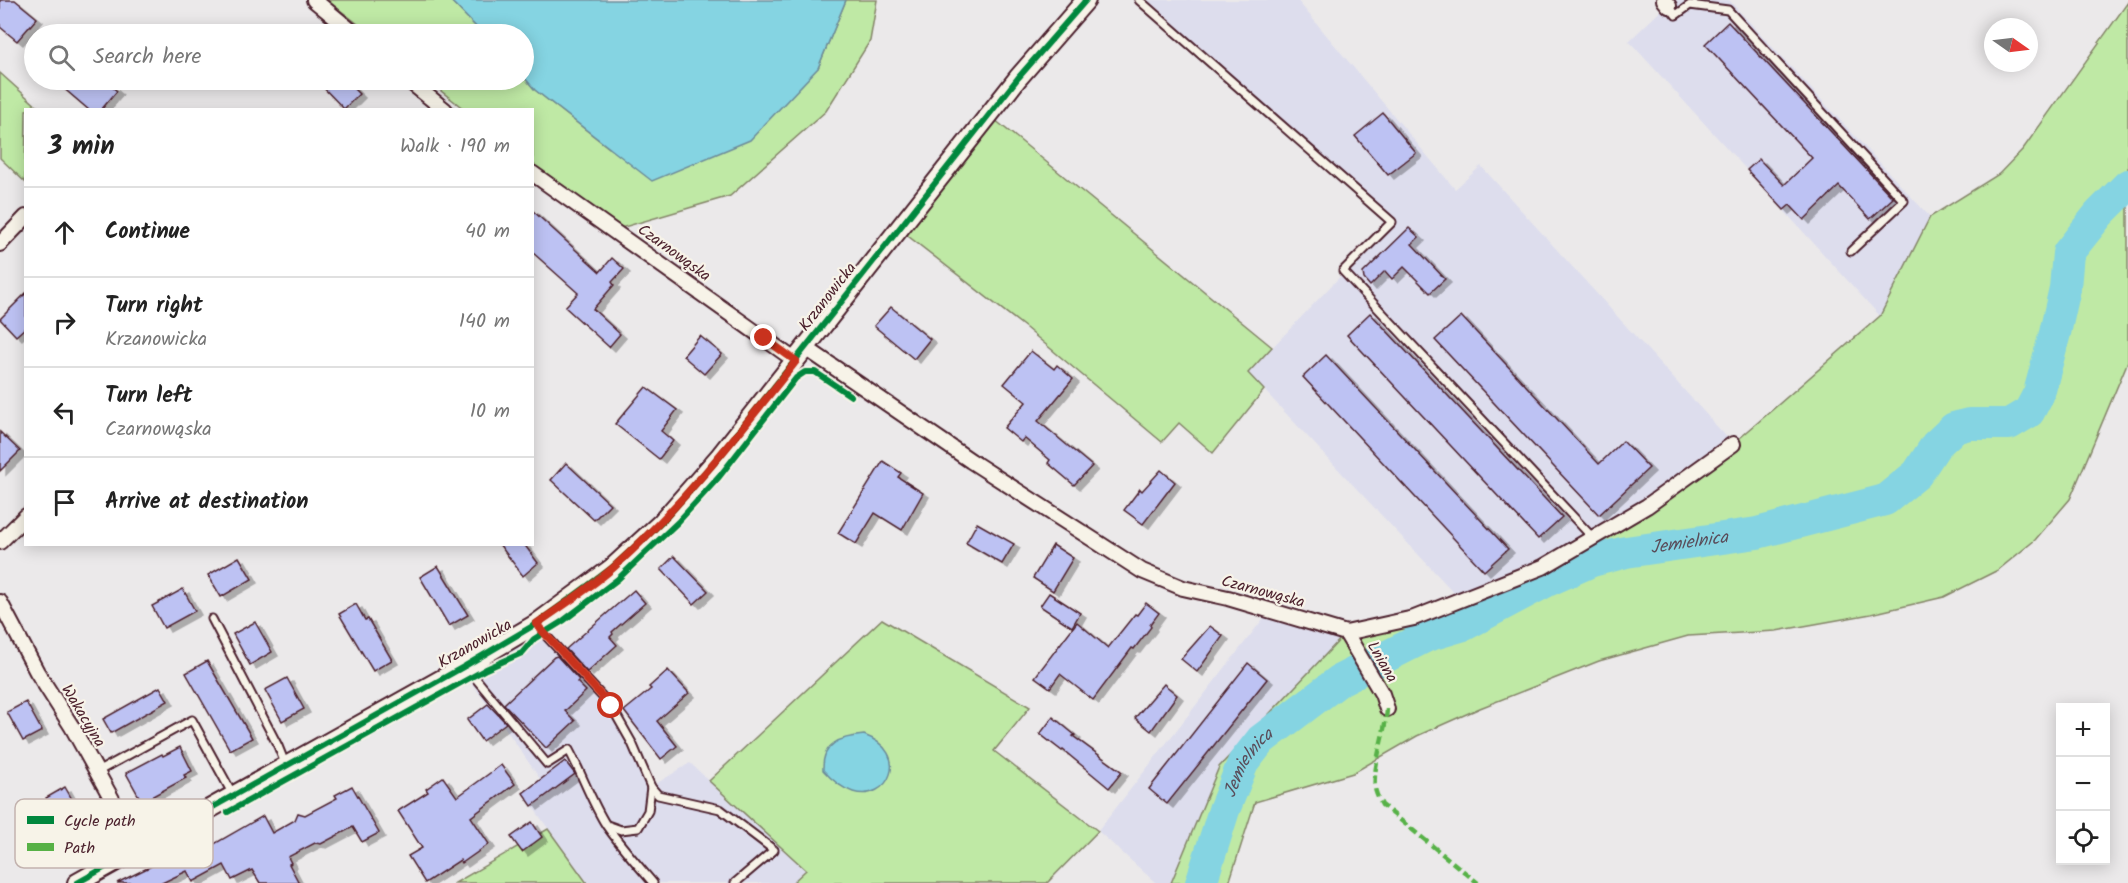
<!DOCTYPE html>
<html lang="en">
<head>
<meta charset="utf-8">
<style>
	body { margin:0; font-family:Kalam,sans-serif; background:#f6f6f6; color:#222 }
	.controls { position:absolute; right:18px; bottom:18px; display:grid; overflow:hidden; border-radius:0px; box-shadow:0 3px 15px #0003 }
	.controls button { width:54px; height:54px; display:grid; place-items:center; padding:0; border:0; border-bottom:2px solid #e0e0e0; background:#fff; color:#222; font:30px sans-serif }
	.compass { position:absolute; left:1984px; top:18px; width:54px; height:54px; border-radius:50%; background:#fff; box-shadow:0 3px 15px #0003; rotate:104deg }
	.stop { position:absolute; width:18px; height:18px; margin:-14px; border:4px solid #c8321e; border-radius:50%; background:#fff }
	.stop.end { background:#c8321e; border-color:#fff; box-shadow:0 2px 6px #0008 }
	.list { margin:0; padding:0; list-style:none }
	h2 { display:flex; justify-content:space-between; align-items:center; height:78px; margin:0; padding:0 24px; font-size:26px }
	h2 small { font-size:20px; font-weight:400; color:#767676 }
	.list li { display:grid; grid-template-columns:39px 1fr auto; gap:18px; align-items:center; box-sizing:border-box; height:90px; padding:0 24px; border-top:2px solid #e0e0e0 }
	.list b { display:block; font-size:22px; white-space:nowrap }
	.list p { margin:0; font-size:20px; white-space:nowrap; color:#767676 }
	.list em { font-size:20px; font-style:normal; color:#767676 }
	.icon { flex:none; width:33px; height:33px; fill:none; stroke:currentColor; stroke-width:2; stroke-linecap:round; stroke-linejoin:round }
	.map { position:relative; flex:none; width:2128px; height:883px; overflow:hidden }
	.search { position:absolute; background:#fff; box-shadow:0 3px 15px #0003; left:24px; top:24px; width:510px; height:66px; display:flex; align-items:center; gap:15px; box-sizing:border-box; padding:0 21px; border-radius:33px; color:#767676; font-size:22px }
	.panel { position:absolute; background:#fff; box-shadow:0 3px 15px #0003; left:24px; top:108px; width:510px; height:438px; border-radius:0px }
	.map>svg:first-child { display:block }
</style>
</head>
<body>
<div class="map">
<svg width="2128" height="883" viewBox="0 0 2128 883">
	<defs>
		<filter id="shadow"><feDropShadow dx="6" dy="4" stdDeviation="0" flood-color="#0004"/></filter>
	</defs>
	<rect width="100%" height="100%" fill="#ebe9ea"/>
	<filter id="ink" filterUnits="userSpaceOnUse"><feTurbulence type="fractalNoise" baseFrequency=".0167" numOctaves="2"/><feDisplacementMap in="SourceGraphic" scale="12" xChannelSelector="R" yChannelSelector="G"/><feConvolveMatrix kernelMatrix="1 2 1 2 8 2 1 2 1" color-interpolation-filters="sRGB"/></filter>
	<g filter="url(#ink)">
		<!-- built -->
		<g fill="#dddded">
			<polygon points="1139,0 1297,0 1455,189 1481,166 1733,444 1543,567 1460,599 1248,373 1392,222"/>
			<polygon points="1672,0 1729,0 1930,217 1880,316 1629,41"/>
			<polygon points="1270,610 1346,633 1219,767 1171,883 1156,883 1098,831"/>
			<polygon points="536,624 611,706 651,787 690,763 806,870 792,883 587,883 523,793 540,779 503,725 460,668"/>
		</g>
		<!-- green -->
		<g fill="#bfe9a5" stroke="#848468" stroke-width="1.5">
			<polygon points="327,0 450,0 483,34 371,34"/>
			<polygon points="846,0 877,0 870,41 826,111 730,196 614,230 533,165 532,110 464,109 427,80 524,80 524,77 535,90 609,148 818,68"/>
			<polygon points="2128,2 2128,361 2070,499 2035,540 1998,570 1944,597 1871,614 1776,631 1688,636 1599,661 1480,708 1417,736 1353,773 1255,802 1229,883 1171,883 1219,767 1346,633 1414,618 1543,567 1733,444 1880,316 1930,217 1999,174 2023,149"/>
			<polygon points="0,73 40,109 26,110 25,182 0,158"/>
			<polygon points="989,115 1272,347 1248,373 1264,390 1213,453 1179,423 1162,442 1026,328 899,229"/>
			<polygon points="882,619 1030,707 994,751 1098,831 1047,883 792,883 806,870 709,781"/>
			<polygon points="548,829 587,883 455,883"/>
		</g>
		<!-- water -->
		<g fill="#85d4e2" stroke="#6d8c99" stroke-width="1.5">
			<polygon points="450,0 846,0 818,68 750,140 652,181 535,90 524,77 524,34 483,34"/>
			<path d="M864 735C913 753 888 803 853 792 841 788 831 779 823 770 822 743 840 737 864 735Z"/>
		</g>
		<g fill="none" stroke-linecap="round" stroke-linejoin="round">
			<!-- river -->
			<path stroke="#85d4e2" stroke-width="32" id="s1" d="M1201 883 1224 810 1243 763 1261 740 1340 680 1427 636 1464 625 1545 582 1592 561 1626 552 1757 533 1885 500 1917 474 1936 445 1954 428 1969 424H2009L2029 412 2039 393 2055 333 2065 288 2068 253 2099 214 2128 185"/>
		</g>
		<!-- building -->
		<g fill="#bdc2f3" stroke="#4a1f2b" stroke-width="1.5" filter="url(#shadow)">
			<polygon points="0,0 15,0 37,18 17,41 0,27"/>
			<polygon points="1728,22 1893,198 1870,219 1839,186 1804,220 1790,205 1784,210 1747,170 1759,159 1784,185 1812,158 1705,44"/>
			<polygon points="54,80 104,80 117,91 101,110 89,110"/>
			<polygon points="316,80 345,80 359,94 344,109"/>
			<polygon points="1383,113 1416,153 1388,175 1355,136"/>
			<polygon points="532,210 600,272 612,258 624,269 612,282 614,285 593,309 620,334 609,347 565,307 578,293 532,252"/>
			<polygon points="1409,228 1419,237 1412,244 1445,279 1430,293 1404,267 1392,279 1385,271 1370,286 1364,279 1363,273"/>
			<polygon points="26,293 26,327 16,336 0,319"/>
			<polygon points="891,307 930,339 914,359 874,326"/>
			<polygon points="1370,313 1562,517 1538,539 1347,335"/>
			<polygon points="1461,316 1599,464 1623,441 1649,468 1599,515 1435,340"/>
			<polygon points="700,336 722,354 704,374 683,356"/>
			<polygon points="1031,351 1054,369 1057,365 1073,379 1038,421 1092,466 1074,485 1048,463 1050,460 1024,438 1021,442 1004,428 1026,402 1004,384"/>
			<polygon points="1326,355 1508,549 1484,571 1303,377"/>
			<polygon points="646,387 677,410 661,431 673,441 659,459 615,424"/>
			<polygon points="0,432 20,451 0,471"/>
			<polygon points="883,461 901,473 898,477 923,493 902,530 875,513 856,544 838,533"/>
			<polygon points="566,463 610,504 594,520 551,480"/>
			<polygon points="1161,470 1175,482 1143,524 1124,510 1140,489 1142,491"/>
			<polygon points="977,523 1014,544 1002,564 966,543"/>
			<polygon points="499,544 524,544 538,563 523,576"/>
			<polygon points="1053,545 1073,558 1053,591 1033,578"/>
			<polygon points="674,556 708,591 694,604 661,569"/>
			<polygon points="239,557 252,579 221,597 208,575"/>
			<polygon points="438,566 468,615 449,626 420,577"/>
			<polygon points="183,589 195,611 164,628 152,606"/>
			<polygon points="634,590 645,603 612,632 613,634 610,637 617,645 587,672 566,649"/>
			<polygon points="1049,593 1080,613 1072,627 1040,606"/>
			<polygon points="1146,603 1159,613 1150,625 1151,627 1134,649 1132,648 1093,700 1060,674 1050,688 1035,677 1077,622 1108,648 1135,614 1137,615"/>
			<polygon points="356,604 365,620 368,619 392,660 373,671 339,614"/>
			<polygon points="255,622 272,652 250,665 233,634"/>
			<polygon points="1210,626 1223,636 1197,672 1181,659"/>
			<polygon points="557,656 579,680 577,682 586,691 565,711 575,721 546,748 504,704 554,657"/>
			<polygon points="207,661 252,738 230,750 186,673"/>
			<polygon points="1248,663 1267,679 1167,804 1149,789"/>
			<polygon points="668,670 689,693 657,721 677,746 661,759 624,711 651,689 649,687"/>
			<polygon points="287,678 304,709 282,721 265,690"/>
			<polygon points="1164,684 1177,695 1151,731 1135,718"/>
			<polygon points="160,687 168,701 111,733 103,719"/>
			<polygon points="26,702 42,731 23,741 7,712"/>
			<polygon points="488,704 506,723 482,741 467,720"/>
			<polygon points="1053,717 1075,735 1073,736 1122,772 1109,788 1063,750 1062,751 1040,734"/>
			<polygon points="180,747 192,771 184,775 186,778 142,802 126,773 162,754 163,756"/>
			<polygon points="565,761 575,774 532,806 523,793"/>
			<polygon points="501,765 515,784 471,817 489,844 462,863 460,860 425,883 408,856 422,848 398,811 428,792 426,789 443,777 457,797"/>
			<polygon points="352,786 379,833 362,842 353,827 321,844 315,843 288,857 291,863 289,864 299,883 260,883 252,870 232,880 224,865 193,882 187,871 162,883 117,883 176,854 174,850 192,843 197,854 263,816 272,833 295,820 298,813 305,815 337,798 335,795"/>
			<polygon points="65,787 89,829 70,840 46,798"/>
			<polygon points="532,822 542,837 522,852 511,837"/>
		</g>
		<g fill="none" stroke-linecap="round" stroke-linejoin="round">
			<!-- service casing -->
			<g stroke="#4a1f2b" stroke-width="11">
				<g id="service">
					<polyline points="1139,0 1392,222 1343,271 1593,538"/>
					<polyline points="1669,6 1676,15 1690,5 1728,10 1904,201 1851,251"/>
					<polyline points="212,619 278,746 286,766"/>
					<polyline points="537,626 611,706 632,743 651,787 658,795 720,809 774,850 735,883"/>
					<path d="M467 668 547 764 569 750C582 774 591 801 606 825 620 845 637 864 653 883"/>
					<polyline points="97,772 192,720 232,793"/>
					<polyline points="607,825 621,830 638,828 648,811 651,787"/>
				</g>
			</g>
			<!-- minor casing -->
			<g stroke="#4a1f2b" stroke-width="18">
				<g id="minor">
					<polyline points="314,0 355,34"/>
					<polyline points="1664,0 1669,6"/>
					<polyline points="408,80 445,110"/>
					<polyline points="532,173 796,361"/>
					<polyline points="0,244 26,217"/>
					<polyline points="806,348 971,461 1142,571 1183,588 1228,598 1346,633 1414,618 1543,567 1647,506 1733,444"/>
					<polyline points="0,542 26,516"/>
					<polyline points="0,602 37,672 72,727 139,848"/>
					<polyline points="1346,633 1382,694 1387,709"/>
				</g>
			</g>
			<!-- tertiary casing -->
			<g stroke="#4a1f2b" stroke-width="22">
				<polyline id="tertiary" points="77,883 465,666 536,624 612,568 662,522 719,457 1018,78 1086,0"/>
			</g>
			<!-- service -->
			<use href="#service" stroke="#f7f3e8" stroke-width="7"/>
			<!-- minor -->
			<use href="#minor" stroke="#f7f3e8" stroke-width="14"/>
			<!-- tertiary -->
			<use href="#tertiary" stroke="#f7f3e8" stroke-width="18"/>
			<!-- quiet -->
			<path stroke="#57b146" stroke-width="4.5" stroke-dasharray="9 4.5" stroke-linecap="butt" d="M1387 709C1386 731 1370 774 1376 792 1377 796 1380 801 1382 805L1478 883"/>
			<!-- cycleway casing -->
			<g stroke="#f7f3e8" stroke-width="10">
				<g id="cycleway">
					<polyline points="228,812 486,669 522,653 534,639 563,621 618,579 642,556 678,522 719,477 796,378 805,372 815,372 851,396"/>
					<polyline points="77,883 465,666 536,624 612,568 662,522 719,457 1018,78 1086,0"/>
				</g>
			</g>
			<!-- cycleway -->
			<use href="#cycleway" stroke="#00873e" stroke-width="6"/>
		</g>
	</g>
	<g fill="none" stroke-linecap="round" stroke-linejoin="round" filter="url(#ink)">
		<!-- route -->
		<path stroke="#c8321e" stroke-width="8" d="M611 706 536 624C562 606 590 588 614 567 683 505 739 433 796 361L764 338"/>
	</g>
	<g text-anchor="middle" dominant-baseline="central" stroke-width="4.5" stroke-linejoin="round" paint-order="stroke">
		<!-- street labels -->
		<g font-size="16" fill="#4a1f2b" stroke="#f7f3e8">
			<text transform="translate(674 253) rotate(36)">Czarnowąska</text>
			<text transform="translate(828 297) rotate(-52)">Krzanowicka</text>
			<text transform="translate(1263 592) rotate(15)">Czarnowąska</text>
			<text transform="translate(475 644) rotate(-30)">Krzanowicka</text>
			<text transform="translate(1382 662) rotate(60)">Lniana</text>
			<text transform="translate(83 716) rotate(59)">Wakacyjna</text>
		</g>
		<!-- water labels -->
		<g font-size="18" font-style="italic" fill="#594c59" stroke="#f7f3e8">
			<text stroke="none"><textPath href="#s1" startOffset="634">Jemielnica</textPath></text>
			<text stroke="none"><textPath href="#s1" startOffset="130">Jemielnica</textPath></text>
		</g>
	</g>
	<!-- legend -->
	<rect x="15" y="799" width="198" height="69" rx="9" fill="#f7f3e8" stroke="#c3b3af" stroke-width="1.5"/>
	<rect x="27" y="816" width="27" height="8" fill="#00873e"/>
	<rect x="27" y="843" width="27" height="8" fill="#57b146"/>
	<g font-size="16" fill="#4a1f2b">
		<text x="64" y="826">Cycle path</text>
		<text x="64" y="853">Path</text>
	</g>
</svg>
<div class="controls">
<button>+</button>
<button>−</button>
<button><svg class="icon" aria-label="locate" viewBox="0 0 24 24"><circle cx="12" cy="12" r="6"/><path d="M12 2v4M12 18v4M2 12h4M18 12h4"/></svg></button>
</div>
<svg class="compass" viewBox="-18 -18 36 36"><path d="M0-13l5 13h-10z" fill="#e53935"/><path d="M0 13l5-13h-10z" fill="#767676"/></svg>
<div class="stop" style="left:611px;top:706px"></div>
<div class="stop end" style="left:764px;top:338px"></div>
<div class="search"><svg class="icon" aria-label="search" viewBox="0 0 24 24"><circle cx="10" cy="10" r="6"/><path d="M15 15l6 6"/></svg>Search here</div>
<section class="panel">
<h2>3 min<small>Walk · 190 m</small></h2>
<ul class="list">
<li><svg class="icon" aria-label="ahead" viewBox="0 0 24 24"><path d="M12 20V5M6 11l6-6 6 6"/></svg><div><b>Continue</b></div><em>40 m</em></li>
<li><svg class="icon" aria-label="right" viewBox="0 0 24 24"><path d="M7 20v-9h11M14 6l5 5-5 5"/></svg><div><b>Turn right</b><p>Krzanowicka</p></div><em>140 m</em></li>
<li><svg class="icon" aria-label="left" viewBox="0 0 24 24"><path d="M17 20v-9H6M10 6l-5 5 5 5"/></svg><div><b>Turn left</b><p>Czarnowąska</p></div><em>10 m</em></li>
<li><svg class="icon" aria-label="arrive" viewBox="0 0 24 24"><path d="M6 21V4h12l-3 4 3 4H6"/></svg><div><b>Arrive at destination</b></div></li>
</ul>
</section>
</div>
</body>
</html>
